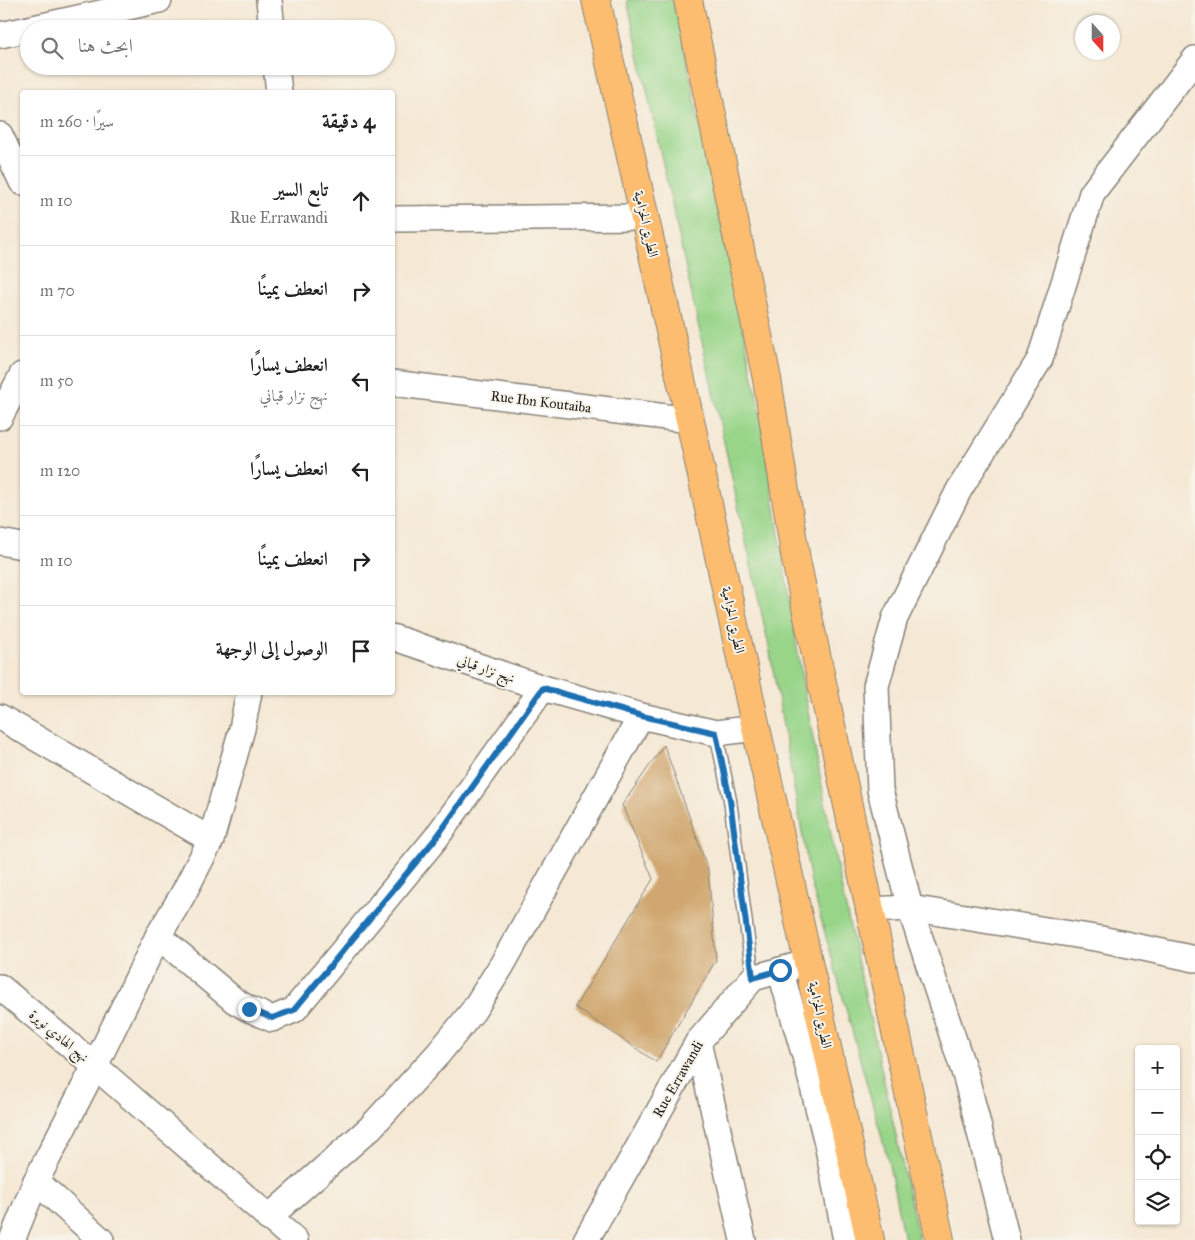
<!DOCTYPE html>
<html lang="ar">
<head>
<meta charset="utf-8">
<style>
	body { margin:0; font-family:"IM FELL Great Primer",Amiri,serif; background:#f2f2f2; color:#222; direction:rtl }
	.controls { position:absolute; right:15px; bottom:15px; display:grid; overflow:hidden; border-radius:5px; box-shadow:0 1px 4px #0004 }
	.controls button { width:45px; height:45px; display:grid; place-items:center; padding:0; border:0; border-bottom:1px solid #e0e0e0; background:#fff; color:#222; font:25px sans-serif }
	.compass { position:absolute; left:1075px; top:15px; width:45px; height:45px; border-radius:50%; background:#fff; box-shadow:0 1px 4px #0004; rotate:159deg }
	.stop { position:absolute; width:15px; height:15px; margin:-11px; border:4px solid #1f6fb2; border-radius:50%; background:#fff }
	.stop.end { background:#1f6fb2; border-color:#fff; box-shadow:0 1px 5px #0008 }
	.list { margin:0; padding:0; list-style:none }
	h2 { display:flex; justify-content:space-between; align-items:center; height:65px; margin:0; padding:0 20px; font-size:21px }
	h2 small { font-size:16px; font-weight:400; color:#767676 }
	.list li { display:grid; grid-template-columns:32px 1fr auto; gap:15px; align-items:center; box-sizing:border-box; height:90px; padding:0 20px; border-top:1px solid #e0e0e0 }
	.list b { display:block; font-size:19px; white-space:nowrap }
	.list p { margin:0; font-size:16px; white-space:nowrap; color:#767676 }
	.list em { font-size:16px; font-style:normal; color:#767676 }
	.icon { flex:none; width:28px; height:28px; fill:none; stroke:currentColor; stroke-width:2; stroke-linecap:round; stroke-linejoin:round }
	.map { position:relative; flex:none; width:1195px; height:1240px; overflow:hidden; direction:ltr }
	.search { position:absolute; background:#fff; box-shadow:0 1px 4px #0004; left:20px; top:20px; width:375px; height:55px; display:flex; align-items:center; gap:12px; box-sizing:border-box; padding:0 18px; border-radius:28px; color:#767676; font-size:19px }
	.panel { position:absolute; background:#fff; box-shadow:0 1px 4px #0004; left:20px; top:90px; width:375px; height:605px; border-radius:5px; direction:rtl }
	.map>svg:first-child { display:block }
</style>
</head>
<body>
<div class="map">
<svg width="1195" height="1240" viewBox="0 0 1195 1240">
	<rect width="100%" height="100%" fill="#f7f3e8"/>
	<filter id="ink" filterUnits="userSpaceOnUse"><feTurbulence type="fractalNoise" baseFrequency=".02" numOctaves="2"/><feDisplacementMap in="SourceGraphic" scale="10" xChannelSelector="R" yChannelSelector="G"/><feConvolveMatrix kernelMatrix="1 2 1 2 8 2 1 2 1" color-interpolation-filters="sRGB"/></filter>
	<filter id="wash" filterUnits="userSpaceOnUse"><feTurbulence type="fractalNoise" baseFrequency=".0096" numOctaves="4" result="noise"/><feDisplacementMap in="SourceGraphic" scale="20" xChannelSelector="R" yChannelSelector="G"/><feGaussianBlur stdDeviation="1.12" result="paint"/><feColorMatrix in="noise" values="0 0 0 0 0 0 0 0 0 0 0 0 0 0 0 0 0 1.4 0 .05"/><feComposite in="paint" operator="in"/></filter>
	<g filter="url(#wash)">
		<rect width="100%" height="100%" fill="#f5e8d4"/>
		<!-- green -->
		<polygon fill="#98d589" stroke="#5a7852" points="627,0 674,0 758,401 803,685 839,877 919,1240 904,1240 888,1160 811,883 769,647"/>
		<g id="blocks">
			<!-- building -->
			<polygon fill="#d0a770" points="664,745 708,870 716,960 656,1062 575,1007 653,879 622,805"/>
		</g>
	</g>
	<g filter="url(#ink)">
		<use href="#blocks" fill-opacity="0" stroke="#888278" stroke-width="1"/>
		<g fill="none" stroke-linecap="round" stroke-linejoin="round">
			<!-- lane casing -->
			<g stroke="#888278" stroke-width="15">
				<polyline id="lane" points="716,733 730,800 753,978"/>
			</g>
			<!-- street casing -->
			<g stroke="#888278" stroke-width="28">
				<g id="street">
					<polyline points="269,0 272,29"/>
					<polyline points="29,29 159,0"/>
					<polyline points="0,35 29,29"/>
					<polyline points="276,66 279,92"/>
					<polyline points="0,135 22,182"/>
					<polyline points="392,219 644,217"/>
					<polyline points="392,383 690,420"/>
					<polyline points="0,417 22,375"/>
					<polyline points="0,542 22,546"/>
					<polyline points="392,637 543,688 641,716 716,733 756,728"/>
					<polyline points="0,717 211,840"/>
					<polyline points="869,910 910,908 1101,939 1195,959"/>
					<polyline points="158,936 235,1001 249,1009 272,1019 294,1010 436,838 543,688"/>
					<polyline points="780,970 807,1063 827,1143 846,1240"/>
					<polyline points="0,987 95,1066 295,1240"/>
					<polyline points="698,1042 743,1240"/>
					<polyline points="36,1181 101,1240"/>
					<polyline points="268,1218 370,1128 438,1054 473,1011 502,965 641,716"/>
					<polyline points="12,1240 36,1181 95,1066 158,936 182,896 211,840 242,729 249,692"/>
					<polyline points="586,1240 698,1042 753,978 809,962"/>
					<polyline points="1007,1240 966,1077 910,908 880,790 876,686 895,618 959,490 1040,359 1092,193 1195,59"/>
				</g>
			</g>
			<!-- highway casing -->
			<g stroke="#888278" stroke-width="30">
				<g id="highway">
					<polyline points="596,0 690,420 756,728 870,1240"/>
					<polyline points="688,0 767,379 796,560 940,1240"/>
				</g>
			</g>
			<!-- lane -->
			<use href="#lane" stroke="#fff" stroke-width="12"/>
			<!-- street -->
			<use href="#street" stroke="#fff" stroke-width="25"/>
			<!-- highway -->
			<use href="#highway" stroke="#fcbd6f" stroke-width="28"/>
		</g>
	</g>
	<g fill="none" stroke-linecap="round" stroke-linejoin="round" filter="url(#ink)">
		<!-- route -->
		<polyline stroke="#1f6fb2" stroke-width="6" points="249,1009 272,1018 294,1010 436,838 543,688 642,716 716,733 730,800 753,978 780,970"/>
	</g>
	<g text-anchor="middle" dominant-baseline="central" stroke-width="4" stroke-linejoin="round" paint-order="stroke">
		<!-- street labels -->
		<g font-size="14" fill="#1c1c1c" stroke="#f7f3e8">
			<text transform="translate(646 224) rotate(77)">الطريق الحزامية</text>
			<text transform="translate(541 402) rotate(7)">Rue Ibn Koutaiba</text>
			<text transform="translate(733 620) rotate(78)">الطريق الحزامية</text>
			<text transform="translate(486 669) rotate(19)">نهج نزار قباني</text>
			<text transform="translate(820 1015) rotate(78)">الطريق الحزامية</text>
			<text transform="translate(59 1036) rotate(40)">نهج الهادي نويرة</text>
			<text transform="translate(678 1079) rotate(-60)">Rue Errawandi</text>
		</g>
	</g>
</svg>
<div class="controls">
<button>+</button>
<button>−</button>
<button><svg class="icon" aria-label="locate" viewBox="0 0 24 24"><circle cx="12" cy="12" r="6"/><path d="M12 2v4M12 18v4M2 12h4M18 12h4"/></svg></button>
<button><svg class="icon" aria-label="layers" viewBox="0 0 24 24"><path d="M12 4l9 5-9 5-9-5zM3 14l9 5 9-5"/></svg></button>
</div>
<svg class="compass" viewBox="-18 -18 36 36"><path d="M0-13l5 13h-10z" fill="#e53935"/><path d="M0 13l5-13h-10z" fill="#767676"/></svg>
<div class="stop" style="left:780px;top:970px"></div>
<div class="stop end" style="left:249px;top:1009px"></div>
<div class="search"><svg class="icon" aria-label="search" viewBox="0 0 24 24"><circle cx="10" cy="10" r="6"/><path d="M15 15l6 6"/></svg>ابحث هنا</div>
<section class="panel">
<h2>4 دقيقة<small>سيرًا · 260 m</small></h2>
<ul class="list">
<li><svg class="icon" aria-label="ahead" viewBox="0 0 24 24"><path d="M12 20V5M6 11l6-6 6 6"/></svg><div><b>تابع السير</b><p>Rue Errawandi</p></div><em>10 m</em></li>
<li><svg class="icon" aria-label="right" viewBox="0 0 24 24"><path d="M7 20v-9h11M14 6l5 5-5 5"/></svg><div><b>انعطف يمينًا</b></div><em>70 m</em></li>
<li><svg class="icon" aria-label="left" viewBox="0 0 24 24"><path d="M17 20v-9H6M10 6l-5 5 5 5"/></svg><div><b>انعطف يسارًا</b><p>نهج نزار قباني</p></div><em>50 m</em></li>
<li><svg class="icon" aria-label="left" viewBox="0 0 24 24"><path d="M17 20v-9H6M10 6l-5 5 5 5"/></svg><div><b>انعطف يسارًا</b></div><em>120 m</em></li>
<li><svg class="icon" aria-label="right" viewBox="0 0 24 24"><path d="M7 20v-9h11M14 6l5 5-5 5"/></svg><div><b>انعطف يمينًا</b></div><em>10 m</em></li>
<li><svg class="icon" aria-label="arrive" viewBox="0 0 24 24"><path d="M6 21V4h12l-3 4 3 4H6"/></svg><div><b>الوصول إلى الوجهة</b></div></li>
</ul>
</section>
</div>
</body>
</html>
